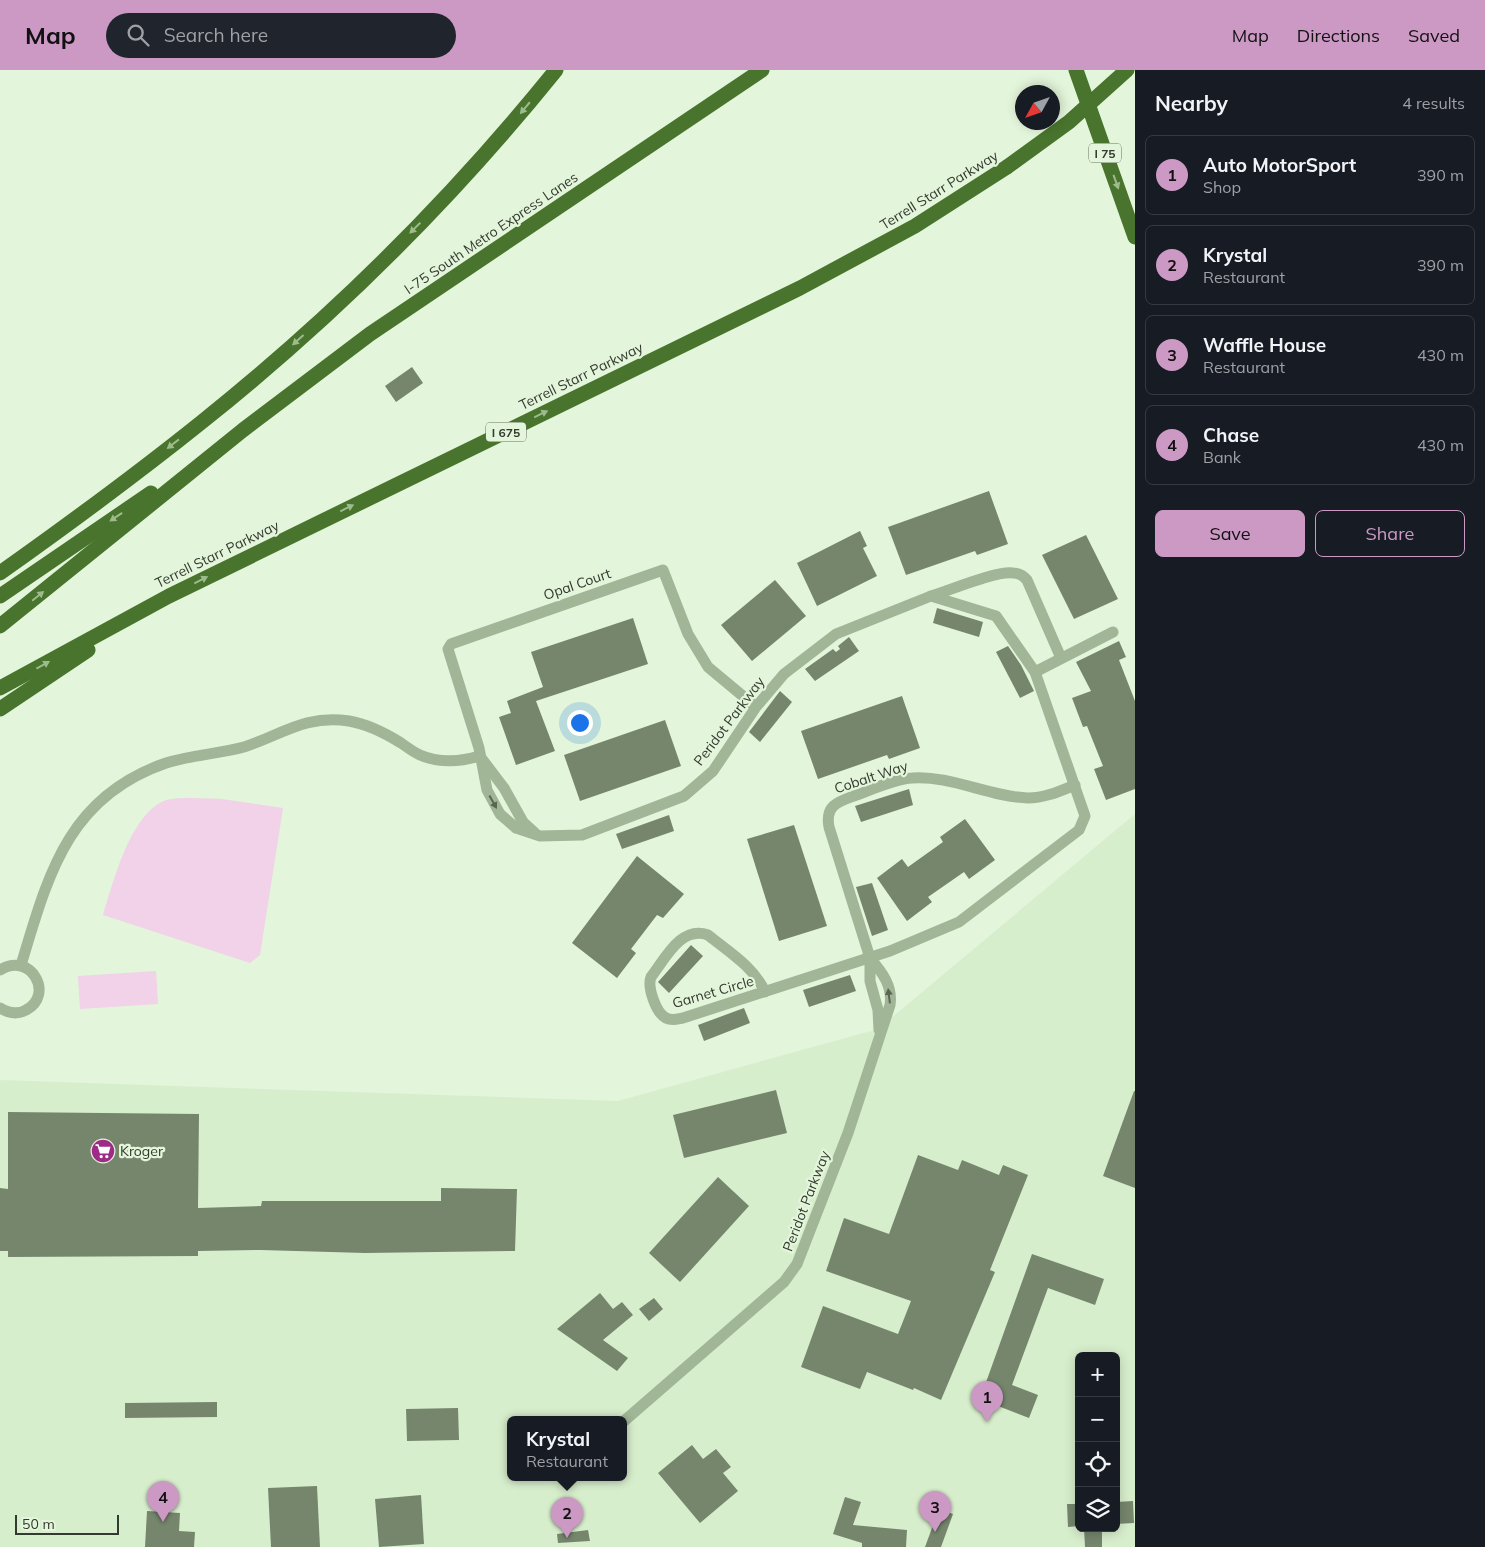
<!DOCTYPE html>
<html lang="en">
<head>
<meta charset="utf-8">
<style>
	body { margin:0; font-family:Mulish,sans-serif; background:#20242c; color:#f1f3f6 }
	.controls { position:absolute; right:15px; bottom:15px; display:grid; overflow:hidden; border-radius:8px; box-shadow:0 2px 12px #0003 }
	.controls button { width:45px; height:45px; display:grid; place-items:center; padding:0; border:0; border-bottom:1px solid #363941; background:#171b24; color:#f1f3f6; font:25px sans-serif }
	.compass { position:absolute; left:1015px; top:15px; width:45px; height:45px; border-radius:50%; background:#171b24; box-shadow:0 2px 12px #0003; rotate:230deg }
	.scale { position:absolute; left:15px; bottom:12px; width:104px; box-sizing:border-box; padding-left:5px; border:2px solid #333a2f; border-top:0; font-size:14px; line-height:18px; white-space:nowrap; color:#333a2f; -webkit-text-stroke:4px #e3f5da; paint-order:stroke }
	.you { position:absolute; left:579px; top:652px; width:18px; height:18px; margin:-12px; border:4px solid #fff; border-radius:50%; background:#1a73e8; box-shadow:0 0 0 8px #1a73e833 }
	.badge { display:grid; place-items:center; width:32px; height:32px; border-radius:50%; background:#cc99c4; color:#111; font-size:16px; font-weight:700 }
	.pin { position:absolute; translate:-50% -41px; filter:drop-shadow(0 1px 2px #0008) }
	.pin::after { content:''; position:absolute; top:26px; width:18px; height:15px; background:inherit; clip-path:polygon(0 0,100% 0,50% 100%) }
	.popup { position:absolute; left:507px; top:1346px; width:120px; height:65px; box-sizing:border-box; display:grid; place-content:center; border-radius:8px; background:#171b24; filter:drop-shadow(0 1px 4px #0005); font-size:16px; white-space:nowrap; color:#9ea1a6 }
	.popup b { font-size:19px; color:#f1f3f6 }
	.popup::after { content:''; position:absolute; left:50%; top:100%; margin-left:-10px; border:10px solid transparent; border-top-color:#171b24 }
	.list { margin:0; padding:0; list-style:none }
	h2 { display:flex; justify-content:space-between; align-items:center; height:65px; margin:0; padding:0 20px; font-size:21px }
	h2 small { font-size:16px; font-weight:400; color:#9ea1a6 }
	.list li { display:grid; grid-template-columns:32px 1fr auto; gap:15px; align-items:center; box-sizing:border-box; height:80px; margin:0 10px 10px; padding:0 10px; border:1px solid #363941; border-radius:8px }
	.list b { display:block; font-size:19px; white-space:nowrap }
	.list p { margin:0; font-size:16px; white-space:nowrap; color:#9ea1a6 }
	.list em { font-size:16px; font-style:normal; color:#9ea1a6 }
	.actions { display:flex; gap:10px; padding:15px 20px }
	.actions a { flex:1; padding:11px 0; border:1px solid #cc99c4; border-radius:8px; text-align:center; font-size:18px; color:#cc99c4 }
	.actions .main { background:#cc99c4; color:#111 }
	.icon { flex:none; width:28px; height:28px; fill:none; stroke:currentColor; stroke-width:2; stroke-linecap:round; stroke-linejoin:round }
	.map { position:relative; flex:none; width:1135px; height:1477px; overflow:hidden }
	header { display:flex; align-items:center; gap:30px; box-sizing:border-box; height:70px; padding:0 25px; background:#cc99c4; color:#111 }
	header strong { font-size:24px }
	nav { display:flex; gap:28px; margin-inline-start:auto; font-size:18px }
	.search { width:350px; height:45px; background:#20242c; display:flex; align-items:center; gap:12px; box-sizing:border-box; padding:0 18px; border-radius:28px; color:#9ea1a6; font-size:19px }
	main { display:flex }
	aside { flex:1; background:#171b24 }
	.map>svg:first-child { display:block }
</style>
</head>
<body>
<header>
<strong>Map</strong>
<div class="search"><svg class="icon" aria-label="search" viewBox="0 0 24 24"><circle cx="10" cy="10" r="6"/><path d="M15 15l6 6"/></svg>Search here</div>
<nav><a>Map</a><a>Directions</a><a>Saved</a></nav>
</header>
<main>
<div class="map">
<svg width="1135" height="1477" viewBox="0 0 1135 1477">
	<rect width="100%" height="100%" fill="#e3f5da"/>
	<!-- built -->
	<path fill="#d7eecc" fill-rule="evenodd" d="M1135 744V1477H0V1010L618 1031 878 959ZM1079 1286H1116V1458H1079ZM511 1349H623V1407H511Z"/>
	<!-- green -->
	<g fill="#f1d2e8">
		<path d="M222 729 283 738 260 885 250 893 103 845C113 813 130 745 164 731 176 726 208 729 222 729Z"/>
		<polygon points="156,901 158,934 80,939 78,906"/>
	</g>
	<!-- building -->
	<g fill="#75866d">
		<polygon points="412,297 423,313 396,332 385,316"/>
		<polygon points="989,421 1008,474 977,485 975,481 906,505 888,457"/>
		<polygon points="860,461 867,476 863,478 877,506 817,536 797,493"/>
		<polygon points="1086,465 1118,529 1074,549 1042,485"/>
		<polygon points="775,510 806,546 752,591 721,555"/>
		<polygon points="937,538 983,552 979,567 933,553"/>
		<polygon points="633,548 648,594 536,631 555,681 516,695 499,647 511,643 507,631 543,617 531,582"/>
		<polygon points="849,567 859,581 815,611 805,599 833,579 836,582 840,579 838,576"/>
		<polygon points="1119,571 1126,587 1119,590 1135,631 1135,719 1106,730 1094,699 1103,696 1087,656 1083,657 1072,628 1091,621 1076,592"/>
		<polygon points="1008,576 1021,595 1034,621 1020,628 996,582"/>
		<polygon points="780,621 792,632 760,672 749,662"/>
		<polygon points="902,626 920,678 889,689 887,685 818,709 801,661"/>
		<polygon points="665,650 681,696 580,731 564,685"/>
		<polygon points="909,719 913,735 861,752 855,736"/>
		<polygon points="669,745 674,761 622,779 616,764"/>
		<polygon points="965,749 995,790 969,809 964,802 928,827 932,832 907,851 877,808 902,789 908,797 943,772 940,767"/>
		<polygon points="794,755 827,856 779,871 747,769"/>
		<polygon points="637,786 684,824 663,848 657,845 631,879 636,883 617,908 572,873"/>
		<polygon points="872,813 888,860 872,866 856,817"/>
		<polygon points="691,875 703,886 669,923 658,912"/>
		<polygon points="850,905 856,921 809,937 803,920"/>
		<polygon points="744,938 750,953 704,971 698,955"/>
		<polygon points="776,1020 787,1063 684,1088 673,1045"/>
		<polygon points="1134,1021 1135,1021 1135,1118 1103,1106"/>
		<polygon points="8,1042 199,1044 198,1138 261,1136 262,1131 441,1131 441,1118 517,1119 515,1181 365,1183 261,1180 198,1181 198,1186 8,1187 8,1181 0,1181 0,1118 8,1119"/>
		<polygon points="918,1085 958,1100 962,1090 999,1105 1003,1095 1028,1105 990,1200 995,1202 941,1330 914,1318 913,1320 867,1302 860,1319 801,1297 823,1236 898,1264 911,1231 826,1201 844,1148 889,1164"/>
		<polygon points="718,1107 749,1136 680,1212 649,1183"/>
		<polygon points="1032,1184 1104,1209 1095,1235 1048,1218 1012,1315 1038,1325 1029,1348 980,1329"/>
		<polygon points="600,1223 613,1239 622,1232 633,1245 603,1270 628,1288 617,1301 557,1259"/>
		<polygon points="654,1228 663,1239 649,1251 639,1239"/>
		<polygon points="217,1332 217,1347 125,1348 125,1333"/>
		<polygon points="458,1338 459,1370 407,1371 406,1339"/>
		<polygon points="692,1375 703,1389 716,1379 731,1397 723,1403 738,1421 700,1453 658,1403"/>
		<polygon points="317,1416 320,1477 271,1477 268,1418"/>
		<polygon points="421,1425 424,1474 379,1477 375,1429"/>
		<polygon points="845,1427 861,1432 853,1455 907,1460 906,1477 862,1477 862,1473 833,1464"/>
		<polygon points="1133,1431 1134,1453 1116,1454 1116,1432"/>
		<polygon points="1067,1434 1079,1434 1079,1456 1068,1457"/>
		<polygon points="939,1439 953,1444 941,1477 925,1477"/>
		<polygon points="147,1441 180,1443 179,1461 195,1462 194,1477 145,1477"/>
		<polygon points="1084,1458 1102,1458 1102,1477 1085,1477"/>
		<polygon points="588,1460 590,1471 558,1473 557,1464"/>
	</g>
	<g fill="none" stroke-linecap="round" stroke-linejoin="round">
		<!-- minor -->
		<g stroke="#a1b696" stroke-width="11">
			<path d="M931 526C951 520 995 501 1013 503 1019 503 1023 505 1027 510L1061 588"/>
			<polyline points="1035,602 1113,562"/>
			<path d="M756 637 708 597 688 564 663 500 451 574 448 579 479 678 487 720 500 744 516 758 540 766 582 765 684 726 713 701 756 637 784 604 836 564 931 526 996 546 1035 602 1085 746 1079 760 959 852 890 881 683 948C677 949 672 951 666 948 656 943 647 917 651 907 665 889 681 855 708 865 729 882 754 897 765 922"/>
			<polyline points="482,689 504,718 523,752 535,763"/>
			<path d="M21 895C48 806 67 727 166 693 191 685 218 684 244 677 281 665 306 644 349 651 367 654 385 663 401 673 407 677 413 682 420 685 438 693 461 692 479 686"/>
			<path d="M0 900C31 881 55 925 26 940 17 945 8 943 0 938"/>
			<path d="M879 960 878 940 870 911V888L829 757C825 736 837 732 854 726 871 720 894 709 912 708 950 705 990 727 1028 728 1045 728 1060 721 1075 715"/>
			<path d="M623 1352 784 1212 797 1194 848 1063 890 935C893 916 882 902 870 888"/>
		</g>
		<!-- motorway -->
		<g stroke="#48742d" stroke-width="15">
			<polyline points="1076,0 1135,167"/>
			<path d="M0 503C69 454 137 404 203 351 332 248 452 129 556 0"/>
			<polyline points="0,526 151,423"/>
			<polyline points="0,556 243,360 370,264 762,0"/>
			<polyline points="0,618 169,526 800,218 915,156 1007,97"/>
			<polyline points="0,639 88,580"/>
		</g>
		<!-- motorway-bridge -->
		<polyline stroke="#48742d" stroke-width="15" points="1007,97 1069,52 1127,0"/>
	</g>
	<!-- one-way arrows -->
	<defs><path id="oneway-solid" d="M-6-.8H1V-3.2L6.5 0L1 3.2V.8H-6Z" transform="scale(1.25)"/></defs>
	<g fill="#9dbb8c">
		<use href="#oneway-solid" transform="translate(525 38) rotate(130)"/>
		<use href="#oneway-solid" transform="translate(1116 112) rotate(70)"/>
		<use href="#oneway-solid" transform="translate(415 158) rotate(135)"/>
		<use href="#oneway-solid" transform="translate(298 270) rotate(138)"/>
		<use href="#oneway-solid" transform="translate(541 344) rotate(-26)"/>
		<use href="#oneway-solid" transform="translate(173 374) rotate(142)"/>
		<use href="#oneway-solid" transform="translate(347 438) rotate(-26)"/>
		<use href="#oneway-solid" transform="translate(116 447) rotate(146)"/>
		<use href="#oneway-solid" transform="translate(201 510) rotate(-27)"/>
		<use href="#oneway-solid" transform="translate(38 526) rotate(-39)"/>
		<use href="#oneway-solid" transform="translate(43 595) rotate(-29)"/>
	</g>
	<g fill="#5a6553">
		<use href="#oneway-solid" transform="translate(493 732) rotate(61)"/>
		<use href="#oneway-solid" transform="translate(889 926) rotate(-97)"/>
	</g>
	<!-- icons -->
	<defs>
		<g id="supermarket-disc" transform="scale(1.25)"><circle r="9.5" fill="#9e2b87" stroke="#e3f5da"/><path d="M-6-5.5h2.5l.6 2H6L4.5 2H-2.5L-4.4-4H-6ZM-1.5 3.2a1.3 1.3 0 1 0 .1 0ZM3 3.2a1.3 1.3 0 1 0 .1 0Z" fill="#fff"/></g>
	</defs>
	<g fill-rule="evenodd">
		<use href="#supermarket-disc" x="103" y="1081"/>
	</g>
	<g text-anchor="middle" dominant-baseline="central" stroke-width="4.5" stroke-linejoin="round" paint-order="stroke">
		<!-- shield labels -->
		<g fill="#e3f5da" stroke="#687262" stroke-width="1">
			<rect x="1089" y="73.5" width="32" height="19" rx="4"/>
			<rect x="486" y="352.5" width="40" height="19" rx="4"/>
		</g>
		<g font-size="12" font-weight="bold" fill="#333a2f">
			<text x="1105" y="83">I 75</text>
			<text x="506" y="362">I 675</text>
		</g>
		<!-- street labels -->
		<g font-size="14" fill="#333a2f" stroke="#e3f5da">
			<text transform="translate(939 120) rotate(-32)">Terrell Starr Parkway</text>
			<text transform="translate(491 163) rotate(-34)">I-75 South Metro Express Lanes</text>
			<text transform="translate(581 306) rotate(-26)">Terrell Starr Parkway</text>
			<text transform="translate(217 484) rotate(-26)">Terrell Starr Parkway</text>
			<text transform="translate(577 514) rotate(-19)">Opal Court</text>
			<text transform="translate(729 651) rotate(-53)">Peridot Parkway</text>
			<text transform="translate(871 707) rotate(-18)">Cobalt Way</text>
			<text transform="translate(713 922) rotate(-16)">Garnet Circle</text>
			<text transform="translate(806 1131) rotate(-69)">Peridot Parkway</text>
		</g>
		<!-- poi labels -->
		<g font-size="14" fill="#333a2f" stroke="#e3f5da" text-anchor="start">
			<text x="120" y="1081">Kroger</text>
		</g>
	</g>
</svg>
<div class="controls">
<button>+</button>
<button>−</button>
<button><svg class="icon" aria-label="locate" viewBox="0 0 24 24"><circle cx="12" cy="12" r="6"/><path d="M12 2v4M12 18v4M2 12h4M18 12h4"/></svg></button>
<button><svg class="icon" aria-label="layers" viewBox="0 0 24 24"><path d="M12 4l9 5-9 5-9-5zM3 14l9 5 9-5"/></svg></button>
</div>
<svg class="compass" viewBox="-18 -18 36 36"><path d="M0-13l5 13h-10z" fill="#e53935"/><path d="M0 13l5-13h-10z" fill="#9ea1a6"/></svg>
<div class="scale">50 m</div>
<div class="you"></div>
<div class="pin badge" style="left:987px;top:1352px">1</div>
<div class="pin badge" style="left:567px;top:1468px">2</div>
<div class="popup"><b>Krystal</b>Restaurant</div>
<div class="pin badge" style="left:935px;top:1462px">3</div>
<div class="pin badge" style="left:163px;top:1452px">4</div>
</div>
<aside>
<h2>Nearby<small>4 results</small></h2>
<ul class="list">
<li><span class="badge">1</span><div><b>Auto MotorSport</b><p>Shop</p></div><em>390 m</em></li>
<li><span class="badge">2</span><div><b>Krystal</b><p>Restaurant</p></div><em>390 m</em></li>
<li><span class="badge">3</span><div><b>Waffle House</b><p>Restaurant</p></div><em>430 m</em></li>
<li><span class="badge">4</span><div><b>Chase</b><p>Bank</p></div><em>430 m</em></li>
</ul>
<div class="actions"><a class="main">Save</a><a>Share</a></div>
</aside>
</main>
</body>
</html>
